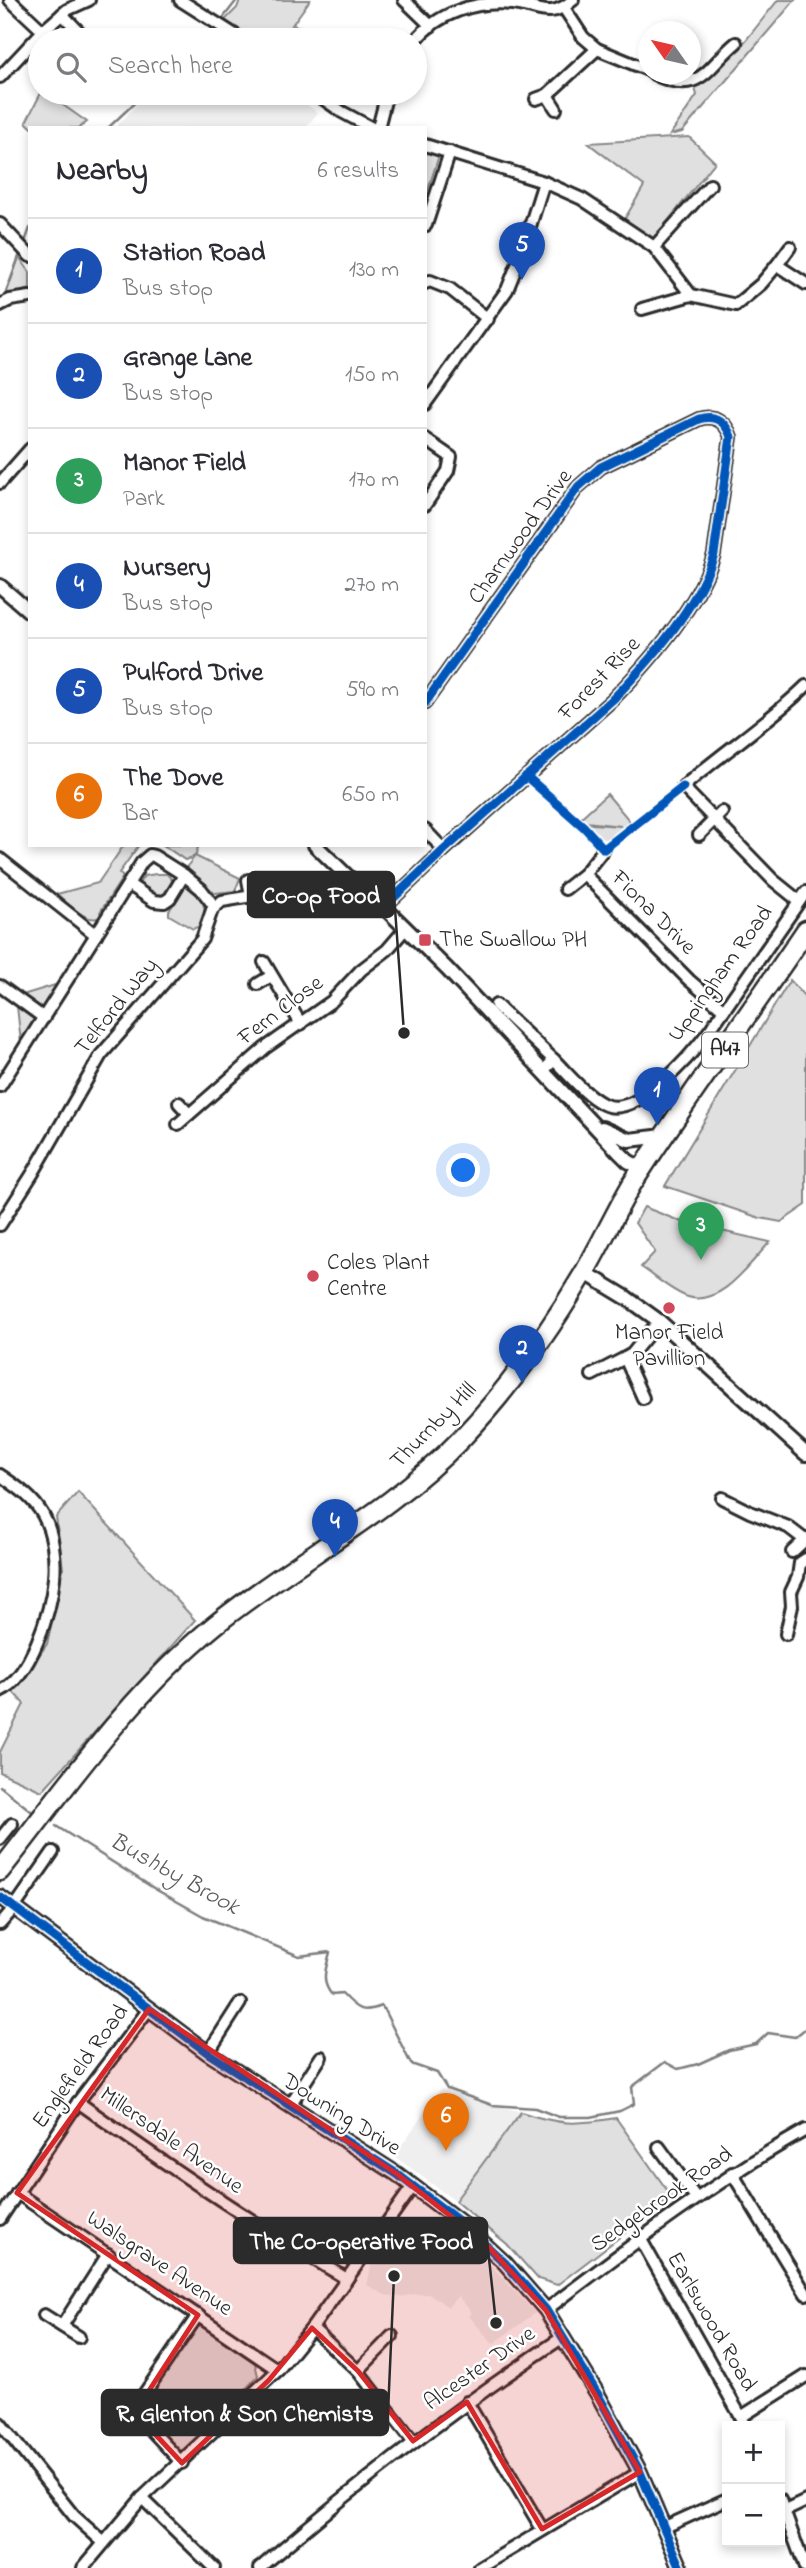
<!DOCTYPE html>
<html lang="en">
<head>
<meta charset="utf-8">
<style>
	body { margin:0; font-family:"Indie Flower",sans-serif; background:#f7f7f7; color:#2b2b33 }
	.controls { position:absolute; right:21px; bottom:21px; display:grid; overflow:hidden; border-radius:0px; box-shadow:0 4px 10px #0003 }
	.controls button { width:63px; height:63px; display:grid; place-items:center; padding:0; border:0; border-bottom:2px solid #e1e1e2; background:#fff; color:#2b2b33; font:35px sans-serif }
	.compass { position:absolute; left:638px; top:21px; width:63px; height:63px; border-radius:50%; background:#fff; box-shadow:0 4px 10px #0003; rotate:304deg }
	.you { position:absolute; left:464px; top:1171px; width:24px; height:24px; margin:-18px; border:5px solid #fff; border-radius:50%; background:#1a73e8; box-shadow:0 0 0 10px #1a73e833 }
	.badge { display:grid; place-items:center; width:46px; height:46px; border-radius:50%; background:#0b8043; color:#fff; font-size:23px; font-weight:700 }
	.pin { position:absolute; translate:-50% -58px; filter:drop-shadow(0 2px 4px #0008) }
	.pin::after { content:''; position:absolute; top:37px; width:24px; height:21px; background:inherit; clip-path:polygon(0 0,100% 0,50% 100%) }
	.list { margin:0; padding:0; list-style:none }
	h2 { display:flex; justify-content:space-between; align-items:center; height:91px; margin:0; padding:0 28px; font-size:30px }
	h2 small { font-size:23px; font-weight:400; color:#7c7c81 }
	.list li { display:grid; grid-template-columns:46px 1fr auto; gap:21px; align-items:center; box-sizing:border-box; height:105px; padding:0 28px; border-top:2px solid #e1e1e2 }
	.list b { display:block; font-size:26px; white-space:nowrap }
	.list p { margin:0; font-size:23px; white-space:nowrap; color:#7c7c81 }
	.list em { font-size:23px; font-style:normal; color:#7c7c81 }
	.icon { flex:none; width:38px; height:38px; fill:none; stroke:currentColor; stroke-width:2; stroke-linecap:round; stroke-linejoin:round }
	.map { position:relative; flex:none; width:806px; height:2568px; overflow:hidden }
	.search { position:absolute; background:#fff; box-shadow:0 4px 10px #0003; left:28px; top:28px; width:399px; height:77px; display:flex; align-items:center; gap:18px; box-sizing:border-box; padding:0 24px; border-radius:38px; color:#7c7c81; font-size:26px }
	.panel { position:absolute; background:#fff; box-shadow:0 4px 10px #0003; left:28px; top:126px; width:399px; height:721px; border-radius:0px }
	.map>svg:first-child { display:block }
</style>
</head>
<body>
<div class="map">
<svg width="806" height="2568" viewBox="0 0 806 2568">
	<rect width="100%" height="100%" fill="#fff"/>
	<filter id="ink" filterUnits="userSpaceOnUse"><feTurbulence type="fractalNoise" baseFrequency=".0143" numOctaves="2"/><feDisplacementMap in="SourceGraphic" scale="14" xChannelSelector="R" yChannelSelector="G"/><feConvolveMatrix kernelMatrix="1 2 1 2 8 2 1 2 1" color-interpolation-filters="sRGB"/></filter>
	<g filter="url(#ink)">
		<!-- built -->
		<g fill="#efefef">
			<polygon points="148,93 291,93 318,113 305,128 115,128"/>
			<polygon points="441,2089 521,2112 455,2201 394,2156"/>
			<polygon points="423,2235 441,2235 455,2239 481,2254 535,2313 493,2344 469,2316 472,2313 458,2296 448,2307 430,2294 415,2294 401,2297 385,2295 367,2285 372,2263 397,2244"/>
		</g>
		<!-- green -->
		<g fill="#e0e0e0" stroke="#868686" stroke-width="2">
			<polygon points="240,0 310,0 292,25 306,28 329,40 299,40 285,34 269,34 265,40 255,40 225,20 237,8"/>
			<polygon points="778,0 795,0 682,132 670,135 697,95 695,88 709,71 738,50"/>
			<polygon points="41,93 46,93 87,122 79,128 32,128 26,122"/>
			<polygon points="689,137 715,162 651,242 624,220 644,186 588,143"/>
			<polygon points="425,145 440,152 426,196 425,196"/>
			<polygon points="19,257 30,272 30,289 7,298 6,295"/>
			<polygon points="607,794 634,826 604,849 578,823 621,826 577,821"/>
			<path d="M124 845H139L119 873 123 877 100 912 102 917C84 924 70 905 57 894L98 883Z"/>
			<polygon points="163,845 194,845 198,848 195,856 240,878 235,891 215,893 185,869 195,856 185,860"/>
			<polygon points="156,874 167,874 173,881 164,895 153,894 138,885 144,876"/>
			<path d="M188 884C202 896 207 905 204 924L193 929 169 915V911L185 885Z"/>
			<polygon points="790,980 806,998 806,1205 781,1222 760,1218 665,1186"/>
			<polygon points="65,982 22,1052 16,997"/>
			<path d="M644 1207 682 1222 770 1242C749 1264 721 1307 688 1297 672 1292 655 1276 641 1267L655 1252 635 1223Z"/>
			<polygon points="78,1492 195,1620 42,1791 0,1772 0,1752 24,1704 13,1692 47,1644 63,1569 56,1517"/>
			<path d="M521 2112C559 2125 576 2125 616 2118L672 2197 557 2285 538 2279 507 2244 455 2201Z"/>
			<path d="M203 2326 255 2363 258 2376 193 2445 186 2450H179C166 2444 143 2422 144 2407 144 2406 147 2396 147 2396L196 2327Z"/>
		</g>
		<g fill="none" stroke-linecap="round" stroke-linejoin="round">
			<!-- stream -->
			<g stroke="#7e7e7e" stroke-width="2.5">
				<polyline points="220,22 237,0"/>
				<polyline points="198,40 215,26"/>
				<polyline points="108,128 145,93"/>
				<polyline points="24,245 30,228"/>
				<polyline points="4,298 21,251"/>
				<polyline points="0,1786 31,1811"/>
				<path d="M56 1826 155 1889 203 1916 299 1956 330 1952C326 1969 320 1981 332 1995L342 1994C356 2009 361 2014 382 2006L411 2064 437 2073 447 2089 492 2105 535 2108 559 2117H591L620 2111 634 2104 632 2087 665 2062 678 2069 698 2064 729 2050 756 2044 768 2033 795 2037 806 2028"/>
			</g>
			<!-- minor casing -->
			<g stroke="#2b2b2b" stroke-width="16">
				<g id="minor">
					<polyline points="10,0 43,31"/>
					<polyline points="180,0 243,40"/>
					<polyline points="404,0 431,26"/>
					<polyline points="564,8 583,37 597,49 648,70"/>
					<polyline points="62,14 87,40"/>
					<path d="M415 41C437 13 477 0 512 4 538 6 549 21 573 0"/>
					<path d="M654 74C700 97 706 68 736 43"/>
					<polyline points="0,77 43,31 67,10 89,0"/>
					<polyline points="315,93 342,112 372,128"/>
					<polyline points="547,95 556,109"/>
					<polyline points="536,99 547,95 597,49"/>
					<polyline points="378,128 387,93"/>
					<polyline points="425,145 544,182 582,199 654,247 691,295 736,305 761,284 777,265 806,284"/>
					<polyline points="0,224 30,256"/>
					<polyline points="426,225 450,152"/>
					<polyline points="654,247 710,185"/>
					<polyline points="777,265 790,247"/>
					<polyline points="425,283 430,281 450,289 488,319"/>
					<polyline points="0,305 10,300 30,297"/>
					<polyline points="642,309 691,295"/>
					<polyline points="425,404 507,290 520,258 544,182"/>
					<polyline points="425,439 451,457 448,471 425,505"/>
					<polyline points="0,483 30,449"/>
					<polyline points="425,830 444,850"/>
					<polyline points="699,835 722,812"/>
					<polyline points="604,849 584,874 689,980 724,1010"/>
					<polyline points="0,859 96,935"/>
					<polyline points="184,875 201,889 214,906"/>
					<polyline points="248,880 251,896"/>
					<polyline points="565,889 584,874"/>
					<path d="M799 901 773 880 683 787C723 752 768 723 806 686"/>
					<path d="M384 907 444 850 612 700C648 663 700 604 714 554L731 437C726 422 715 414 699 419L601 467 578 487 425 703"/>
					<polyline points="264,962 301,1024"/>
					<polyline points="258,984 271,976"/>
					<polyline points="0,986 44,1018"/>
					<polyline points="496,1005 554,1060 543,1071"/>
					<path d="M554 1060C569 1075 584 1094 603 1104 636 1121 693 1053 710 1030L806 892"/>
					<polyline points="0,1086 142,862 150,855 154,856 184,875 170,898 164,902 154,901 128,884"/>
					<polyline points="179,1103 189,1114"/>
					<polyline points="178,1124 265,1048 332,1001 361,970 387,950 406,928"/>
					<polyline points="0,1225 33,1173 101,1055 202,939 212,910 222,901 313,886"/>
					<polyline points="592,1375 625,1358"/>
					<polyline points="643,1398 625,1358 632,1354 659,1321"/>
					<path d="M0 1475C16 1486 33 1497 43 1515 53 1533 56 1558 54 1578 51 1611 31 1677 0 1691"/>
					<polyline points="722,1498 750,1512 788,1527 805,1540"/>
					<polyline points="792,1552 806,1539"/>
					<polyline points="786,1634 792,1606 791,1592 798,1577 800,1563 806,1559"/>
					<polyline points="0,1839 12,1824"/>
					<polyline points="0,1924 14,1908 53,1852"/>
					<polyline points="208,2053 240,2003"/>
					<path d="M78 2102C166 2165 254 2224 347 2279"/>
					<polyline points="290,2105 321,2057"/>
					<polyline points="659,2147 696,2198"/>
					<polyline points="732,2173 806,2294"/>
					<polyline points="17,2193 278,2370"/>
					<polyline points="0,2219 78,2102 149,2009"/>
					<polyline points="640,2238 746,2426"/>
					<path d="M546 2310C630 2246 713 2182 806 2130"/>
					<polyline points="44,2315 79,2337"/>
					<polyline points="62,2326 108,2254"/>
					<polyline points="312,2328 358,2371 413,2441"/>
					<polyline points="358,2371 392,2336"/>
					<polyline points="467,2402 542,2529"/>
					<polyline points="741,2417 806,2376"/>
					<polyline points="0,2423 74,2516 103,2542"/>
					<polyline points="182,2463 141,2419 139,2406 144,2394 198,2315"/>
					<polyline points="142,2498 214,2568"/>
					<polyline points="780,2500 805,2568"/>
					<polyline points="785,2511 806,2501"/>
					<polyline points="665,2527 727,2499"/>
					<polyline points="83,2568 142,2498 278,2370 312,2328 413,2186"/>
					<path d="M260 2568C358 2483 454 2409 563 2337"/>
					<polyline points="480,2568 640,2472"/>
				</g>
			</g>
			<!-- tertiary casing -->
			<g stroke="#2b2b2b" stroke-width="18">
				<g id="tertiary">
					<polyline points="0,586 30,612"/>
					<polyline points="315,845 371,899 384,907 447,969 619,1152 628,1161 642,1169"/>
					<polyline points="602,1128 629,1140 664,1136"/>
					<polyline points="584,1272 627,1298 659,1321 806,1454"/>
					<polyline points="0,1897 208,2053 397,2174 464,2225 505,2263 546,2310 597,2393 640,2472 681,2568"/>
				</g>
			</g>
			<!-- trunk casing -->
			<g stroke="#2b2b2b" stroke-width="23">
				<path id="trunk" d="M0 1871C67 1786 130 1694 215 1625 295 1560 389 1514 461 1439 508 1390 549 1332 584 1273 601 1244 615 1213 632 1184 687 1098 749 1015 806 930"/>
			</g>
			<!-- minor -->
			<use href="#minor" stroke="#fff" stroke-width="10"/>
			<!-- tertiary -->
			<use href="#tertiary" stroke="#fff" stroke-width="12"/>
			<!-- trunk -->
			<use href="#trunk" stroke="#fff" stroke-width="18"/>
			<!-- cycleway casing -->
			<g stroke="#fff" stroke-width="13">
				<g id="cycleway">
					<polyline points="526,776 584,827 604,849 683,787"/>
					<path d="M384 907 444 850 612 700C648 663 700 604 714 554L731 437C726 422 715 414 699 419L601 467 578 487 425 703"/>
					<polyline points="0,1897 208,2053 397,2174 464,2225 505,2263 546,2310 597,2393 640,2472 681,2568"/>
				</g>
			</g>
			<!-- cycleway -->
			<use href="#cycleway" stroke="#0057b8" stroke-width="9"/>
		</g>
	</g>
	<!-- marked area -->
	<path fill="#d62828" fill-opacity="0.2" stroke="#d62828" stroke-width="5" stroke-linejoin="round" d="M149 2009 397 2174 485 2243 546 2310 640 2472 542 2529 467 2402 413 2441 358 2371 312 2328 269 2380 182 2463 141 2419 139 2406 198 2315 17 2193Z"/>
	<!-- markers -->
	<g fill="#d1495b" stroke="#fff" stroke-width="2.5">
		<rect x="418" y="933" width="14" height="14" rx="3.5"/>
		<circle cx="313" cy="1276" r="7"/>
		<circle cx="669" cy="1308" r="7"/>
	</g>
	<g text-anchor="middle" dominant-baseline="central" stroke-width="5" stroke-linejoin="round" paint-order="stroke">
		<!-- shield labels -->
		<rect fill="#fff" stroke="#6b6b6b" stroke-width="2" x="702" y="1032.5" width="46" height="35" rx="5"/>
		<g font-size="21" font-weight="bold" fill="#2b2b2b">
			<text x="725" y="1050">A47</text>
		</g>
		<!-- street labels -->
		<g font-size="23" fill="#2b2b2b" stroke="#fff">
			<text transform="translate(521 537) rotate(-54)">Charnwood Drive</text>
			<text transform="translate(600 679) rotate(-46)">Forest Rise</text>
			<text transform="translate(653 913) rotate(45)">Fiona Drive</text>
			<text transform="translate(721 974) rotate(-54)">Uppingham Road</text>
			<text transform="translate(117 1007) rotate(-51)">Telford Way</text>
			<text transform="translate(281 1011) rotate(-37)">Fern Close</text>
			<text transform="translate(434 1426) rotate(-45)">Thurnby Hill</text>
			<text transform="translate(81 2067) rotate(-54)">Englefield Road</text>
			<text transform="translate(341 2115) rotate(32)">Downing Drive</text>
			<text transform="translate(171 2141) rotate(35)">Millersdale Avenue</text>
			<text transform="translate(662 2200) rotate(-35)">Sedgebrook Road</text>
			<text transform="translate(159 2264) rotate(34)">Walsgrave Avenue</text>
			<text transform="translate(711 2322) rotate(60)">Earlswood Road</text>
			<text transform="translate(480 2369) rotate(-35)">Alcester Drive</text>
		</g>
		<!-- poi labels -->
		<g font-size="23" fill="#2b2b2b" stroke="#fff" text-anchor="start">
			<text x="439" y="940">The Swallow PH</text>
			<text x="327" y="1263">Coles Plant<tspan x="327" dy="26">Centre</tspan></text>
			<text x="669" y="1333" text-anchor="middle">Manor Field<tspan x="669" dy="26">Pavillion</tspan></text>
		</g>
		<!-- water labels -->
		<g font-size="24" font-style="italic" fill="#5c5c5c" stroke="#fff">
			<text transform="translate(174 1875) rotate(29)">Bushby Brook</text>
		</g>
	</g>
	<!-- callouts -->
	<path fill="none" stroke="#2b2b2b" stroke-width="2.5" d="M404 1033L394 895M496 2323L487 2240M394 2276L388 2412"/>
	<g fill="#2b2b2b" stroke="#fff" stroke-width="2.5">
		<circle cx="404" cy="1033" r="7"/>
		<circle cx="496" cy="2323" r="7"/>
		<circle cx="394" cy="2276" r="7"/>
	</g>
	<g fill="#2b2b2b" stroke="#2b2b2b" stroke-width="2.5">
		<rect x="248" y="872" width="146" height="45" rx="7"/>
		<rect x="234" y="2218" width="253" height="45" rx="7"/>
		<rect x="102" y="2390" width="286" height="45" rx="7"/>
	</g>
	<g font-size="24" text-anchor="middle" font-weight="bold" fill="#fff">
		<text x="321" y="903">Co-op Food</text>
		<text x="361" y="2249">The Co-operative Food</text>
		<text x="245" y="2421">R. Glenton &amp; Son Chemists</text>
	</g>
</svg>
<div class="controls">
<button>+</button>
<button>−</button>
</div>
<svg class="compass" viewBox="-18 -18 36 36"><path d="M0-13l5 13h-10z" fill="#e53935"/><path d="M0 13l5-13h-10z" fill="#7c7c81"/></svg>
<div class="you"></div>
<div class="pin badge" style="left:657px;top:1125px;background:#1a4fb4">1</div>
<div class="pin badge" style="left:522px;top:1383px;background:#1a4fb4">2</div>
<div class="pin badge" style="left:701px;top:1260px;background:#2e9e5b">3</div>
<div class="pin badge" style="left:335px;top:1557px;background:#1a4fb4">4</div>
<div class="pin badge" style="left:522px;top:280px;background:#1a4fb4">5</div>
<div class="pin badge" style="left:446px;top:2151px;background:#e8710a">6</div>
<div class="search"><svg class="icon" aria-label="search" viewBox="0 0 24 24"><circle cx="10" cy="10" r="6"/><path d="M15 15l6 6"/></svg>Search here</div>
<section class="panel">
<h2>Nearby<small>6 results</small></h2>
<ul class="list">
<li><span class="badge" style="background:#1a4fb4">1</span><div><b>Station Road</b><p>Bus stop</p></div><em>130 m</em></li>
<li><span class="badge" style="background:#1a4fb4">2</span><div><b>Grange Lane</b><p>Bus stop</p></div><em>150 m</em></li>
<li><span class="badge" style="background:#2e9e5b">3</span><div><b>Manor Field</b><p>Park</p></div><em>170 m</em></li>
<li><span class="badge" style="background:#1a4fb4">4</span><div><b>Nursery</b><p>Bus stop</p></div><em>270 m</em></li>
<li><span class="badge" style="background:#1a4fb4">5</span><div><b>Pulford Drive</b><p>Bus stop</p></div><em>590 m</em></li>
<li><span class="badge" style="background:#e8710a">6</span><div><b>The Dove</b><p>Bar</p></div><em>650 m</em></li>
</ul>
</section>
</div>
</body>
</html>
